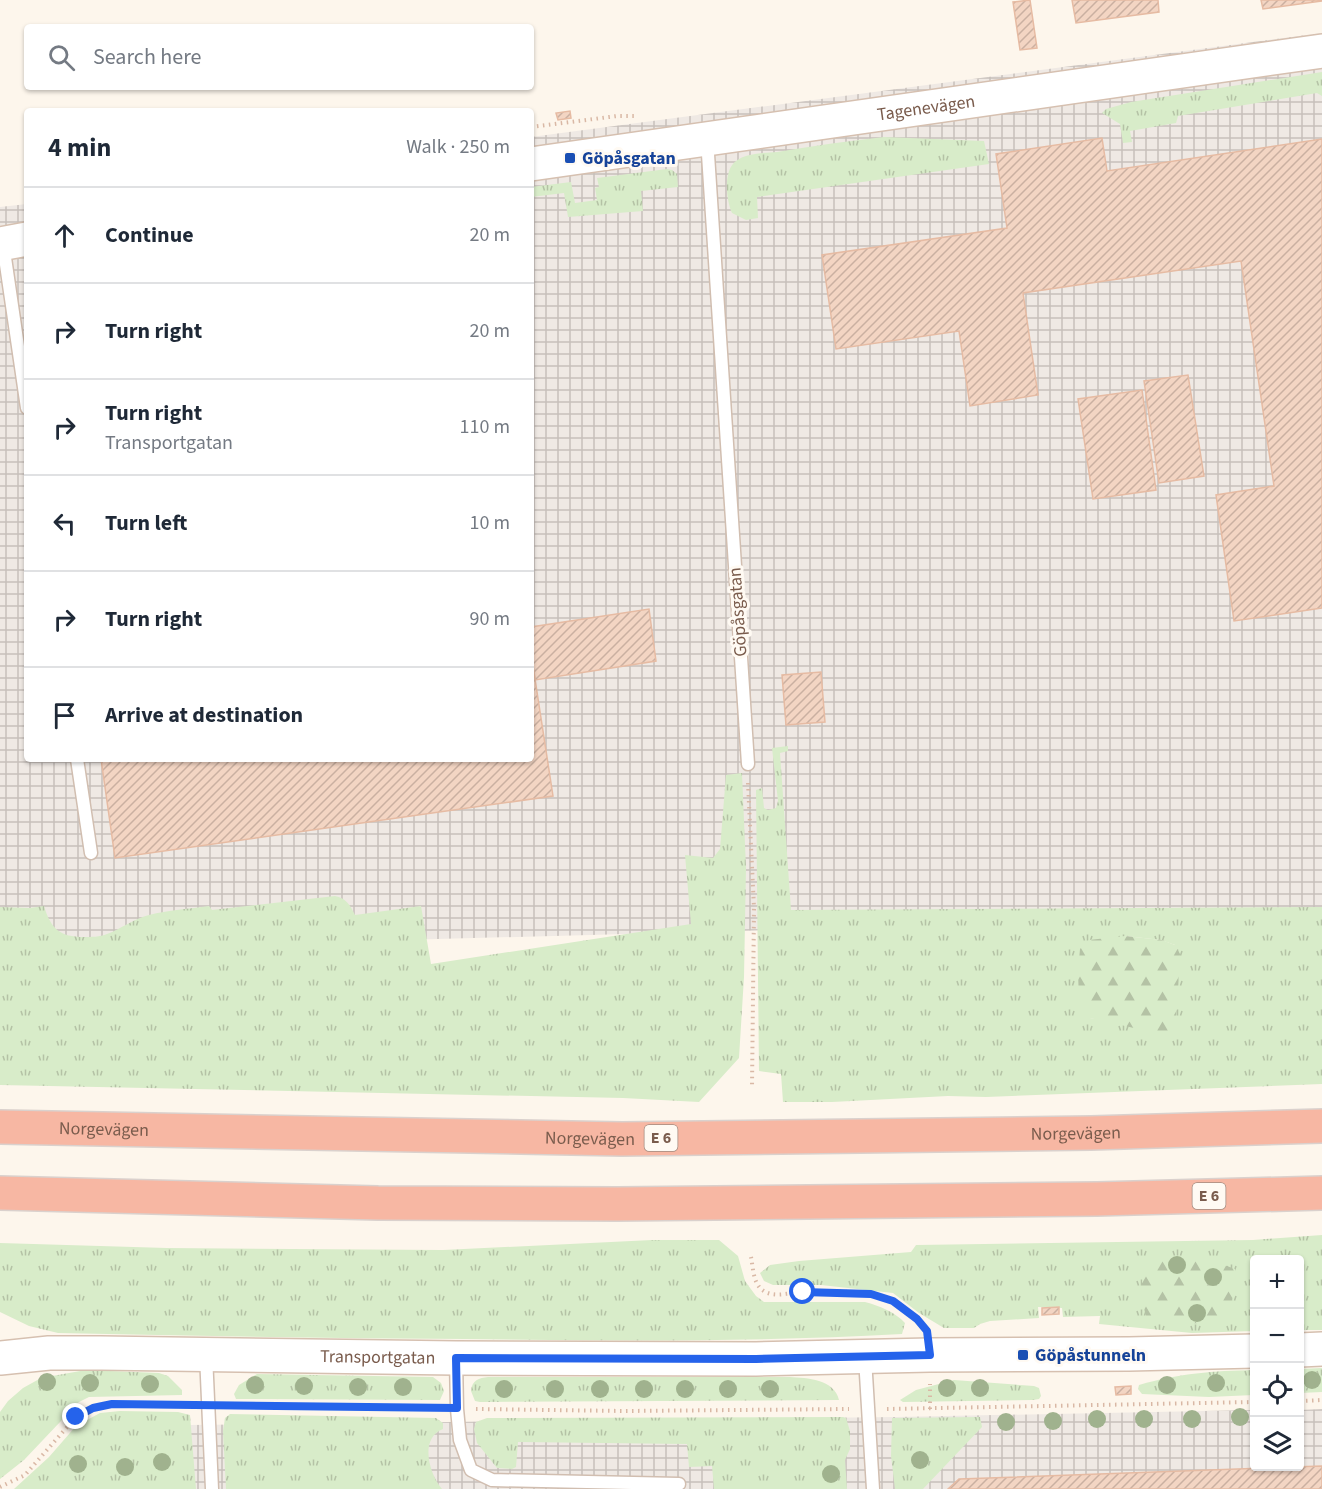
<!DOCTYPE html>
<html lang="en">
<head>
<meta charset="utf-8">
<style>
	body { margin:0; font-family:"Source Sans 3",sans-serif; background:#f2f2f3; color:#1f2937 }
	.controls { position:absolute; right:18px; bottom:18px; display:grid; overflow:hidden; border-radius:6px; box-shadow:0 2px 4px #0004 }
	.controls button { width:54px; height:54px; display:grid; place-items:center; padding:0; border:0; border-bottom:2px solid #e0e1e3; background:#fff; color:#1f2937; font:30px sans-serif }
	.stop { position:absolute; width:18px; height:18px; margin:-14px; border:4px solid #2563eb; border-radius:50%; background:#fff }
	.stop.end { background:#2563eb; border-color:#fff; box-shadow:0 2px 6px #0008 }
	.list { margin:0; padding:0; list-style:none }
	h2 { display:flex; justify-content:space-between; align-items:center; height:78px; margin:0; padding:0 24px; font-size:26px }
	h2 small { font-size:20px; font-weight:400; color:#747a83 }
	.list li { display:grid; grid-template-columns:39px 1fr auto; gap:18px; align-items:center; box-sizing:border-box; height:96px; padding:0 24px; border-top:2px solid #e0e1e3 }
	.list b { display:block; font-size:22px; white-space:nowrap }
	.list p { margin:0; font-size:20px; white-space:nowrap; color:#747a83 }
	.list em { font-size:20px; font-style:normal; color:#747a83 }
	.icon { flex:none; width:33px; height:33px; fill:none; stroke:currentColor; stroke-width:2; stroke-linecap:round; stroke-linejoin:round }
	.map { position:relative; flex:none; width:1322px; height:1489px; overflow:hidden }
	.search { position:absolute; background:#fff; box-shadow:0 2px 4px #0004; left:24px; top:24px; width:510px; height:66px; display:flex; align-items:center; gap:15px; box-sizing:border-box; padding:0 21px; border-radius:6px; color:#747a83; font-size:22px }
	.panel { position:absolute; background:#fff; box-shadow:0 2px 4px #0004; left:24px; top:108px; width:510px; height:654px; border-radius:6px }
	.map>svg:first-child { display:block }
</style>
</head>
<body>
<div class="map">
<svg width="1322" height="1489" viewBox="0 0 1322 1489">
	<defs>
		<pattern id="industrial-grid" width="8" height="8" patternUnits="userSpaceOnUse" patternTransform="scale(1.5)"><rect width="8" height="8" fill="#efe9e4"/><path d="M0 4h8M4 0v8" fill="none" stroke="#c7c0bb"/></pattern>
		<pattern id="grass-tufts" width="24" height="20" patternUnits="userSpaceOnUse" patternTransform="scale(1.5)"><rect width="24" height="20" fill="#d8ecc9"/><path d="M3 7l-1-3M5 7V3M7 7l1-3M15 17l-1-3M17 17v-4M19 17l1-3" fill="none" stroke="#b4c2a5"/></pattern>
		<pattern id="forest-firs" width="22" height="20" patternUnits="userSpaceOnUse" patternTransform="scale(1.5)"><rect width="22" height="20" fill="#d8ecc9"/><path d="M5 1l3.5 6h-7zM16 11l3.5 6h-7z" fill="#b4c2a5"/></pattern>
		<pattern id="building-hatch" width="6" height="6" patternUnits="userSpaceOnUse" patternTransform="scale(1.5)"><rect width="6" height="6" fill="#f3d5c3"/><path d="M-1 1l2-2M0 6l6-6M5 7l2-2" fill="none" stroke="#cab0a1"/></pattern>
	</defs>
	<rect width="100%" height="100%" fill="#fdf6ec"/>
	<!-- industrial -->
	<g fill="url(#industrial-grid)">
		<polygon points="1322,33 1322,915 0,951 0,207 27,204 27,759 531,759 531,137"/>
		<polygon points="1322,1409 1322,1489 194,1489 190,1425 896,1417 1254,1410 1254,1466 1300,1466 1300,1410"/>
	</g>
	<!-- grass -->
	<g fill="url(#grass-tufts)" fill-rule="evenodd">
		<polygon points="1322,72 1322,96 1317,93 1178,116 1176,123 1130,131 1132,142 1123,143 1120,124 1102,113 1106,109 1131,102"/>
		<path d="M884 137 984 141 989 164 757 197 758 218 746 220 732 213C726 200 723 170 736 161 746 153 765 153 777 152 812 146 848 141 884 137Z"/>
		<polygon points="667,169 672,170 677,174 678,187 641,191 643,211 568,217 564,193 531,197 531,187 571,182 575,203 597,200 595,188 599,187 597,178"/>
		<path d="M788 746V751L780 753 791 910 1322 907V1084L986 1097 948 1096 832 1102H783L781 1074 759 1071 756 790 762 788 764 808 768 810 776 808 778 801 772 748ZM1125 936 1161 940 1175 945 1106 1020 1090 1018Z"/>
		<path d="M742 773 746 868 744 977 739 1058 699 1102 623 1098 0 1085V907L30 908 44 906C51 929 60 937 84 937 91 937 100 937 107 934 121 929 133 919 149 915 168 910 189 909 209 906L212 910 335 896C346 898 350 905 355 915L421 906 431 964 691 924 685 855 713 858 720 849 726 775Z"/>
		<polygon points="1322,1235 1322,1330 1300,1330 1300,1260 1254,1260 1254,1331 1192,1333 1099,1324 1100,1316 1063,1317 1062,1308 1038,1307 1039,1318 990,1321 980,1324 974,1328 944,1328 919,1313 893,1293 821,1285 773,1285 764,1281 760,1273 770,1265 799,1261 911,1252 916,1245 1253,1240"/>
		<path d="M652 1240H719L738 1256 745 1281 756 1296 764 1302H865C880 1306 895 1312 905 1323L902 1334C757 1342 612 1341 466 1339 330 1338 194 1336 58 1333L29 1326 0 1312V1243L167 1248 443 1250Z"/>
		<polygon points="1322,1368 1322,1392 1300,1393 1300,1369"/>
		<polygon points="86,1370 159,1373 168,1376 182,1390 182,1395 89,1397 79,1402 24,1460 0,1479 0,1412 8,1401 23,1388 41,1378"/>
		<path d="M1254 1370V1395L1209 1397 1142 1394 1138 1389 1139 1385C1180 1373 1213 1371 1254 1370Z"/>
		<polygon points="257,1374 433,1377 441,1383 444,1391 440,1400 236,1399 234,1394 239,1385"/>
		<path d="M488 1377H790C807 1378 834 1379 839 1400L480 1402 475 1401 471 1391C472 1380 479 1378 488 1377Z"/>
		<polygon points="954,1380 1034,1386 1039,1388 1041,1396 1039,1399 1033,1400 903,1402 900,1400 916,1390"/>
		<polygon points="120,1411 178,1412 190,1415 196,1489 14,1489 49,1457 76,1426 100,1413"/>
		<path d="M230 1414 436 1418 443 1423V1429C419 1438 429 1474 442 1489H226L223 1431 225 1418Z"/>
		<polygon points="843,1417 846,1418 850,1431 850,1449 845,1460 847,1489 714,1489 712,1466 689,1467 687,1444 518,1442 516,1467 512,1469 497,1468 477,1443 474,1429 476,1422 487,1418"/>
		<polygon points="980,1417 982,1427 923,1489 895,1489 891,1456 892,1418"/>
	</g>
	<!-- forest -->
	<g fill="url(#forest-firs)">
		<polygon points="1125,936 1162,940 1175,945 1180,954 1176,1019 1169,1032 1147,1031 1090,1018 1079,1003 1078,971 1080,949 1089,940"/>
		<path d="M1159 1255C1186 1256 1210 1259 1235 1269 1238 1281 1237 1290 1231 1301 1230 1304 1228 1311 1225 1314 1209 1330 1167 1321 1147 1319 1140 1297 1139 1277 1150 1257Z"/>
	</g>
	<!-- building -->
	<g fill="url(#building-hatch)" stroke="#e6bba3" stroke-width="1.5">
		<polygon points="1030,0 1037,48 1020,50 1013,2"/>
		<polygon points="1072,0 1158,0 1159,12 1076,23"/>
		<polygon points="1261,0 1322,0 1322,1 1263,9"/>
		<polygon points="570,111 571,118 558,120 556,113"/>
		<polygon points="1102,138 1107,171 1322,139 1322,608 1234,621 1216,495 1274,486 1241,261 1023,293 1038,395 970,406 959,331 836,349 822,255 1007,228 996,154"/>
		<polygon points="1188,375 1204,476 1159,483 1144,381"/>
		<polygon points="1142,390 1156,490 1093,499 1078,399"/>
		<polygon points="649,609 656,661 535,680 531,653 531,627"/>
		<polygon points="531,653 553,796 115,858 101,759 531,759"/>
		<polygon points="821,672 825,722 786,725 782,675"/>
		<polygon points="1059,1307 1059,1314 1042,1315 1042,1308"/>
		<polygon points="1131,1386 1131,1394 1116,1395 1115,1387"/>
		<polygon points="1322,1466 1322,1489 948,1489 959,1479"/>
	</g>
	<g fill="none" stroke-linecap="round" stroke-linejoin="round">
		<!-- lane casing -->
		<g stroke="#d1beb0" stroke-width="15">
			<g id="lane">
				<polyline points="707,139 748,764"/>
				<polyline points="3,244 27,408"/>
				<polyline points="77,759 91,853"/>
				<polyline points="206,1355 212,1489"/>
				<polyline points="865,1358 873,1489"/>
				<polyline points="456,1359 457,1409 460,1440 471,1470 492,1480 679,1484"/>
			</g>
		</g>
		<!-- secondary casing -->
		<g stroke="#d6c0b0" stroke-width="36">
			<g id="secondary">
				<path id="s1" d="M531 164 1322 51"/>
				<polyline points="0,244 27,239"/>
				<polyline points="1300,1350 1322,1349"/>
				<path id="s2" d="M0 1358 49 1353H101L456 1358 756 1359 930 1355 1129 1354 1254 1351"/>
			</g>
		</g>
		<!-- highway casing -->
		<g stroke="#dad1cd" stroke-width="36">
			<g id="highway">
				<path id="s3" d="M0 1127 622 1139 1091 1133 1322 1126"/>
				<polyline points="0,1193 378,1203 617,1204 1097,1199 1322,1193"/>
			</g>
		</g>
		<!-- path -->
		<g stroke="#d9b8a5" stroke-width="4" stroke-dasharray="1.5 4.5" stroke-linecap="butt">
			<polyline points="531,127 617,116 635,116"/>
			<polyline points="748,783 754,908 752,1087"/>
			<path d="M751 1257C753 1267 753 1280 760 1288 771 1299 787 1293 800 1292 842 1290 894 1289 922 1325"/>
			<polyline points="1300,1401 1322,1400"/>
			<polyline points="227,1405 438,1408"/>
			<polyline points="476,1409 624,1411 849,1409"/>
			<polyline points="887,1409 1254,1402"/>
			<polyline points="930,1409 930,1384"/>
			<polyline points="0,1487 25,1475 76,1417 93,1408 112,1404 189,1405"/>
		</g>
		<!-- lane -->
		<use href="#lane" stroke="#fff" stroke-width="12"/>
		<!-- secondary -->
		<use href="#secondary" stroke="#fff" stroke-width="33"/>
		<!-- highway -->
		<use href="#highway" stroke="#f7b7a3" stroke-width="33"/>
	</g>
	<!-- trees -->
	<g fill="#a0b28e">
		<circle cx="1177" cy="1265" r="9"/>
		<circle cx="1213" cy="1277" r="9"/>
		<circle cx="1197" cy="1313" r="9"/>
		<circle cx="1312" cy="1380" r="9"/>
		<circle cx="47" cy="1382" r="9"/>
		<circle cx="90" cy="1383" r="9"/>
		<circle cx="1216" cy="1383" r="9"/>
		<circle cx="150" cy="1384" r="9"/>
		<circle cx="255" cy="1385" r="9"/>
		<circle cx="1167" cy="1385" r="9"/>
		<circle cx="304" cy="1386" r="9"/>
		<circle cx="358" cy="1387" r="9"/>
		<circle cx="403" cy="1387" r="9"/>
		<circle cx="947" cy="1388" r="9"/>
		<circle cx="980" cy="1388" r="9"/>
		<circle cx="504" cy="1389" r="9"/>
		<circle cx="555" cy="1389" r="9"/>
		<circle cx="600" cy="1389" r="9"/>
		<circle cx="644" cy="1389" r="9"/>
		<circle cx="685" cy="1389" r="9"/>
		<circle cx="728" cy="1389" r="9"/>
		<circle cx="770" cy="1389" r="9"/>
		<circle cx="1240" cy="1417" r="9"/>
		<circle cx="1097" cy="1419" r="9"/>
		<circle cx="1144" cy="1419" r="9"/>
		<circle cx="1192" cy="1419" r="9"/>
		<circle cx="1053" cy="1421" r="9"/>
		<circle cx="1006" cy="1422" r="9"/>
		<circle cx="920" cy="1460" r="9"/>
		<circle cx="162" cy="1462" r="9"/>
		<circle cx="78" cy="1464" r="9"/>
		<circle cx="125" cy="1467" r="9"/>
		<circle cx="831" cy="1474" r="9"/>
	</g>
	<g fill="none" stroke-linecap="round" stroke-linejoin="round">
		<!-- route -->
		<polyline stroke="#2563eb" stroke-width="8" points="76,1417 93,1408 112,1404 457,1408 456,1358 756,1359 930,1355 927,1331 917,1319 893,1301 871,1294 803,1292"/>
	</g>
	<!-- markers -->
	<g fill="#1a4fb4" stroke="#fffaf3" stroke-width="2">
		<rect x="564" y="152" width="12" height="12" rx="3"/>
		<rect x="1017" y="1349" width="12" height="12" rx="3"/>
	</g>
	<g text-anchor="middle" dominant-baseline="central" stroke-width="6" stroke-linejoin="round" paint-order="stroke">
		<!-- shield labels -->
		<g fill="#fffaf3" stroke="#a28b7f" stroke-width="1.5">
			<rect x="644.5" y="1125" width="33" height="26" rx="4.5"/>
			<rect x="1192.5" y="1183" width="33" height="26" rx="4.5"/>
		</g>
		<g font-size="16" font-weight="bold" fill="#7a5c4d">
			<text x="661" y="1138">E 6</text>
			<text x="1209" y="1196">E 6</text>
		</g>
		<!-- street labels -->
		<g font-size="18" fill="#7a5c4d" stroke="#fffaf3">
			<text stroke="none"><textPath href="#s1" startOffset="399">Tagenevägen</textPath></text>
			<text transform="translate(738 612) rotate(-94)">Göpåsgatan</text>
			<text stroke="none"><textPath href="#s3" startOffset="104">Norgevägen</textPath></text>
			<text stroke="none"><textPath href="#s3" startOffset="1076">Norgevägen</textPath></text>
			<text stroke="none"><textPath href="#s3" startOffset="590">Norgevägen</textPath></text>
			<text stroke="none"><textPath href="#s2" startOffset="378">Transportgatan</textPath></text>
		</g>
		<!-- transit labels -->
		<g font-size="18" font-weight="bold" fill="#164399" stroke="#fffaf3" text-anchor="start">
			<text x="582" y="158">Göpåsgatan</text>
			<text x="1035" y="1355">Göpåstunneln</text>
		</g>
	</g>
</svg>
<div class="controls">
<button>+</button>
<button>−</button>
<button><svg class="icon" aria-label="locate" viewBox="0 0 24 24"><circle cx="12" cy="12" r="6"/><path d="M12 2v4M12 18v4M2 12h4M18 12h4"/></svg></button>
<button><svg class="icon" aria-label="layers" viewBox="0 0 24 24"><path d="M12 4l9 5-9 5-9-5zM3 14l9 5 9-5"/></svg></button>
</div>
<div class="stop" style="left:803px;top:1292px"></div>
<div class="stop end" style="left:76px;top:1417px"></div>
<div class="search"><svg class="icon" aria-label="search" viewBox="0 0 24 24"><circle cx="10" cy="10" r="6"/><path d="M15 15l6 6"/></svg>Search here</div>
<section class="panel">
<h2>4 min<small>Walk · 250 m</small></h2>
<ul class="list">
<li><svg class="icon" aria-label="ahead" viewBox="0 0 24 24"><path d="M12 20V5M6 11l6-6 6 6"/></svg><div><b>Continue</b></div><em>20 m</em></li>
<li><svg class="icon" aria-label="right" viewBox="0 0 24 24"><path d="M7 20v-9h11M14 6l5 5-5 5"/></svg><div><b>Turn right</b></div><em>20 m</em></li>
<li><svg class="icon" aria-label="right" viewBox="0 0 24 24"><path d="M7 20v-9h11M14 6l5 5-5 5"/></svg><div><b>Turn right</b><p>Transportgatan</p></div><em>110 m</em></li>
<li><svg class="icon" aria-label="left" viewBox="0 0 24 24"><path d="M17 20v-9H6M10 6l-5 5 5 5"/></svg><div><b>Turn left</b></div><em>10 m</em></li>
<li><svg class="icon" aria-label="right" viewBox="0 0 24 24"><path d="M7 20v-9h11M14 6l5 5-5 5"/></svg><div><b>Turn right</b></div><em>90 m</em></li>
<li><svg class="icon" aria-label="arrive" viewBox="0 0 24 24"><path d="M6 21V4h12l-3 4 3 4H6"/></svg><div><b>Arrive at destination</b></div></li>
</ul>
</section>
</div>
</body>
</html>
